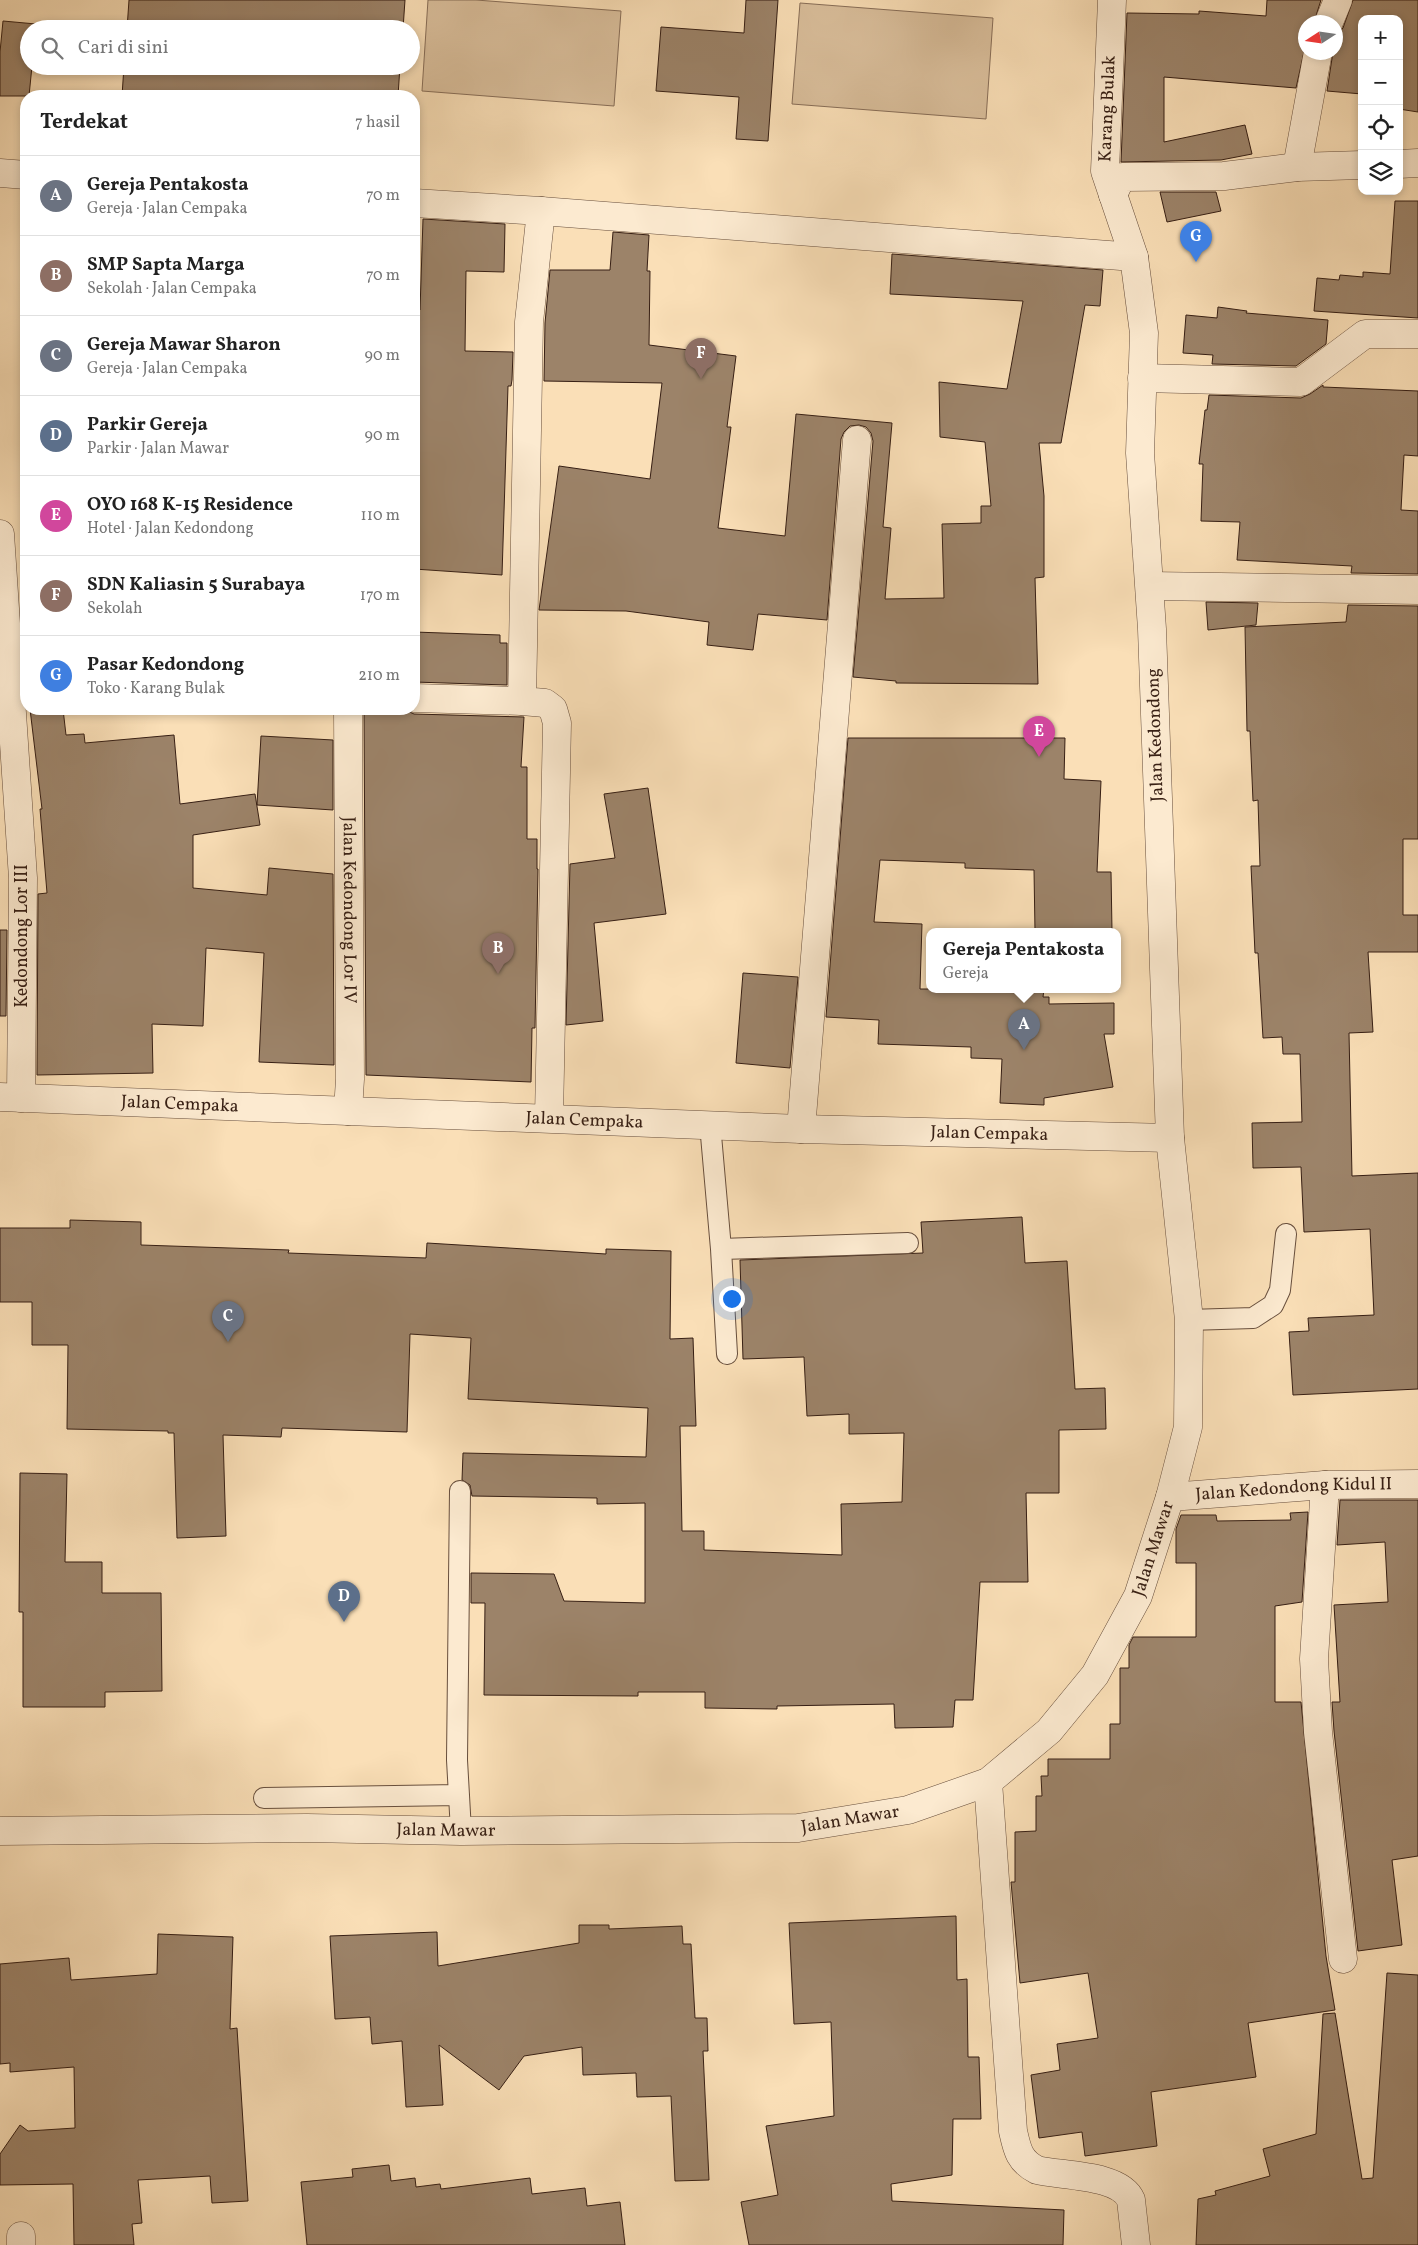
<!DOCTYPE html>
<html lang="id">
<head>
<meta charset="utf-8">
<style>
  :root { --surface:#fff; --page:#f2f2f2; --text:#222; --muted:#767676; --line:#e0e0e0; --accent:#8f2418 }
  body { margin:0; font-family:Vollkorn,serif; background:var(--page); color:var(--text) }
  .controls { position:absolute; right:15px; top:15px; display:grid; overflow:hidden; border-radius:10px; box-shadow:0 2px 8px #0003 }
  .controls button { width:45px; height:45px; display:grid; place-items:center; padding:0; border:0; border-bottom:1px solid var(--line); background:var(--surface); color:var(--text); font:25px sans-serif }
  .compass { position:absolute; left:1298px; top:15px; width:45px; height:45px; border-radius:50%; background:var(--surface); box-shadow:0 2px 8px #0003; rotate:258deg }
  .you { position:absolute; left:731px; top:1298px; width:18px; height:18px; margin:-12px; border:4px solid #fff; border-radius:50%; background:#1a73e8; box-shadow:0 0 0 8px #1a73e833 }
  .badge { display:grid; place-items:center; width:32px; height:32px; border-radius:50%; background:var(--accent); color:#fff; font-size:16px; font-weight:700 }
  .pin { position:absolute; translate:-50% -41px; filter:drop-shadow(0 1px 2px #0008) }
  .pin::after { content:''; position:absolute; top:26px; width:18px; height:15px; background:inherit; clip-path:polygon(0 0,100% 0,50% 100%) }
  .popup { position:absolute; left:926px; top:928px; width:195px; height:65px; box-sizing:border-box; display:grid; place-content:center; border-radius:10px; background:var(--surface); filter:drop-shadow(0 1px 4px #0005); font-size:16px; white-space:nowrap; color:var(--muted) }
  .popup b { font-size:19px; color:var(--text) }
  .popup::after { content:''; position:absolute; left:50%; top:100%; margin-left:-10px; border:10px solid transparent; border-top-color:var(--surface) }
  .list { margin:0; padding:0; list-style:none }
  h2 { display:flex; justify-content:space-between; align-items:center; height:65px; margin:0; padding:0 20px; font-size:21px }
  h2 small { font-size:16px; font-weight:400; color:var(--muted) }
  .list li { display:grid; grid-template-columns:32px 1fr auto; gap:15px; align-items:center; box-sizing:border-box; height:80px; padding:0 20px; border-top:1px solid var(--line) }
  .list b { display:block; font-size:19px; white-space:nowrap }
  .list p { margin:0; font-size:16px; white-space:nowrap; color:var(--muted) }
  .list em { font-size:16px; font-style:normal; color:var(--muted) }
  .icon { flex:none; width:28px; height:28px; fill:none; stroke:currentColor; stroke-width:2; stroke-linecap:round; stroke-linejoin:round }
  .map { position:relative; flex:none; width:1418px; height:2245px; overflow:hidden }
  .search { position:absolute; background:var(--surface); box-shadow:0 2px 8px #0003; left:20px; top:20px; width:400px; height:55px; display:flex; align-items:center; gap:12px; box-sizing:border-box; padding:0 18px; border-radius:28px; color:var(--muted); font-size:19px }
  .panel { position:absolute; background:var(--surface); box-shadow:0 2px 8px #0003; left:20px; top:90px; width:400px; height:625px; border-radius:20px }
  .map>svg:first-child { display:block }
</style>
</head>
<body>
<div class="map">
<svg width="1418" height="2245" viewBox="0 0 1418 2245">
  <rect width="100%" height="100%" fill="#fadfb7"/>
  <filter id="stains"><feTurbulence type="fractalNoise" baseFrequency=".004" numOctaves="4"/><feColorMatrix values="0 0 0 0 .2 0 0 0 0 .09 0 0 0 0 .02 0 0 0 .5 -.17"/></filter>
  <radialGradient id="worn" r=".72"><stop offset=".6" stop-color="#630" stop-opacity="0"/><stop offset="1" stop-color="#630" stop-opacity=".3"/></radialGradient>
  <path fill="#d9be9b" stroke="#886e58" d="M 428,0 L 476,0 L 621,11 L 614,106 L 422,91 Z
    M 800,3 L 993,18 L 986,119 L 792,104 Z"/>
  <path fill="#9c8369" stroke="#371f14" d="M 129,0 L 405,0 L 403,29 L 127,29 Z
    M 746,0 L 778,0 L 768,141 L 736,139 L 739,97 L 656,91 L 661,27 L 744,33 Z
    M 1267,0 L 1321,0 L 1314,22 L 1306,22 L 1306,43 L 1296,88 L 1164,77 L 1164,142 L 1245,125 L 1252,154 L 1221,160 L 1121,162 L 1127,13 L 1199,14 L 1199,11 L 1266,16 Z
    M 1353,0 L 1418,0 L 1418,112 L 1399,109 L 1399,19 L 1362,19 L 1362,94 L 1327,91 L 1333,52 L 1336,52 L 1336,36 L 1343,28 Z
    M 3,21 L 36,24 L 35,29 L 29,29 L 29,66 L 32,66 L 29,96 L 0,96 L 0,52 Z
    M 124,66 L 400,66 L 398,96 L 122,96 Z
    M 1160,192 L 1216,192 L 1221,211 L 1167,222 Z
    M 1395,201 L 1418,201 L 1418,318 L 1314,311 L 1317,278 L 1339,280 L 1340,275 L 1363,277 L 1363,272 L 1390,274 Z
    M 423,219 L 505,224 L 504,272 L 466,271 L 465,351 L 513,352 L 512,380 L 511,386 L 508,386 L 502,575 L 414,569 L 414,309 L 420,310 Z
    M 613,232 L 649,235 L 647,271 L 650,271 L 649,345 L 736,356 L 727,427 L 731,427 L 718,528 L 785,536 L 796,414 L 892,423 L 883,527 L 891,528 L 885,599 L 944,598 L 942,524 L 981,523 L 981,506 L 991,506 L 985,442 L 940,437 L 939,382 L 1007,389 L 1023,301 L 890,294 L 892,254 L 1103,270 L 1100,306 L 1085,305 L 1061,443 L 1039,443 L 1044,496 L 1044,577 L 1035,578 L 1038,684 L 896,683 L 896,681 L 853,677 L 873,441 L 871,433 L 866,427 L 859,425 L 850,426 L 844,432 L 841,439 L 827,620 L 758,614 L 753,650 L 707,645 L 709,622 L 626,611 L 539,610 L 559,466 L 650,479 L 662,383 L 544,381 L 545,323 L 550,270 L 610,270 Z
    M 1218,307 L 1247,311 L 1246,313 L 1328,320 L 1326,344 L 1296,366 L 1212,364 L 1213,355 L 1183,353 L 1186,315 L 1217,318 Z
    M 1323,385 L 1323,387 L 1418,391 L 1418,456 L 1404,455 L 1401,510 L 1418,511 L 1418,574 L 1351,573 L 1352,566 L 1237,560 L 1240,522 L 1201,521 L 1203,464 L 1199,464 L 1205,410 L 1207,410 L 1209,395 L 1301,398 L 1310,394 Z
    M 1206,602 L 1258,603 L 1256,625 L 1208,630 Z
    M 1348,605 L 1418,606 L 1418,839 L 1403,839 L 1403,915 L 1418,915 L 1418,952 L 1368,952 L 1373,1032 L 1349,1033 L 1352,1176 L 1418,1173 L 1418,1389 L 1293,1395 L 1289,1332 L 1309,1331 L 1308,1318 L 1374,1315 L 1370,1229 L 1304,1232 L 1301,1167 L 1253,1168 L 1252,1123 L 1302,1122 L 1300,1054 L 1283,1054 L 1282,1037 L 1263,1038 L 1258,953 L 1255,953 L 1251,866 L 1260,866 L 1258,800 L 1253,801 L 1250,731 L 1247,731 L 1245,627 L 1346,622 Z
    M 414,632 L 500,635 L 500,643 L 507,643 L 507,685 L 414,682 Z
    M 30,709 L 63,709 L 66,735 L 84,734 L 85,743 L 174,735 L 180,804 L 255,794 L 260,825 L 193,835 L 193,888 L 267,895 L 269,868 L 333,874 L 334,1065 L 259,1062 L 264,953 L 206,948 L 203,1026 L 152,1024 L 153,1073 L 37,1075 L 38,894 L 47,893 L 40,809 L 42,809 Z
    M 364,709 L 403,709 L 414,714 L 524,717 L 521,767 L 527,767 L 527,839 L 537,839 L 537,869 L 538,869 L 535,1028 L 532,1028 L 531,1082 L 366,1075 Z
    M 261,736 L 333,740 L 333,810 L 257,805 Z
    M 848,738 L 1065,738 L 1064,779 L 1101,781 L 1097,872 L 1111,872 L 1112,931 L 1035,931 L 1034,870 L 965,868 L 965,863 L 880,860 L 874,922 L 922,924 L 920,989 L 1044,989 L 1043,997 L 1049,997 L 1049,1004 L 1114,1003 L 1114,1034 L 1104,1034 L 1113,1087 L 1044,1098 L 1044,1105 L 1000,1103 L 1002,1059 L 971,1058 L 971,1047 L 878,1044 L 879,1020 L 826,1017 Z
    M 648,788 L 666,914 L 594,923 L 603,1021 L 566,1025 L 570,864 L 615,858 L 604,794 Z
    M 0,930 L 7,930 L 6,1016 L 0,1016 Z
    M 743,973 L 798,977 L 790,1068 L 736,1063 Z
    M 1022,1217 L 1025,1263 L 1067,1261 L 1075,1389 L 1105,1388 L 1106,1429 L 1059,1430 L 1059,1493 L 1026,1493 L 1028,1582 L 980,1582 L 973,1700 L 955,1700 L 953,1727 L 895,1728 L 894,1704 L 777,1706 L 777,1709 L 705,1708 L 705,1692 L 638,1692 L 638,1696 L 484,1695 L 485,1603 L 471,1603 L 471,1573 L 554,1574 L 564,1601 L 645,1603 L 645,1503 L 597,1504 L 597,1498 L 472,1496 L 470,1485 L 462,1480 L 463,1453 L 646,1457 L 648,1408 L 468,1399 L 471,1338 L 410,1334 L 407,1432 L 282,1428 L 281,1437 L 223,1435 L 226,1536 L 177,1538 L 174,1433 L 168,1433 L 168,1431 L 67,1429 L 68,1345 L 32,1345 L 32,1302 L 0,1302 L 0,1228 L 70,1228 L 70,1220 L 141,1222 L 141,1245 L 289,1250 L 288,1253 L 426,1258 L 427,1243 L 606,1254 L 606,1249 L 671,1251 L 670,1339 L 693,1338 L 696,1426 L 680,1426 L 682,1531 L 704,1531 L 704,1550 L 842,1555 L 841,1504 L 902,1502 L 904,1433 L 849,1434 L 849,1414 L 807,1416 L 804,1357 L 743,1359 L 740,1260 L 923,1253 L 921,1222 Z
    M 20,1473 L 67,1474 L 65,1562 L 102,1562 L 102,1593 L 161,1593 L 162,1691 L 105,1692 L 105,1707 L 23,1707 L 23,1612 L 19,1612 Z
    M 1340,1500 L 1418,1500 L 1418,1856 L 1392,1860 L 1402,1945 L 1358,1951 L 1334,1731 L 1332,1702 L 1340,1702 L 1334,1605 L 1388,1602 L 1385,1542 L 1337,1545 Z
    M 1308,1512 L 1302,1602 L 1275,1606 L 1275,1702 L 1301,1702 L 1326,1956 L 1335,2010 L 1248,2023 L 1256,2077 L 1151,2092 L 1157,2146 L 1085,2156 L 1082,2132 L 1039,2138 L 1031,2075 L 1060,2070 L 1057,2044 L 1098,2038 L 1088,1973 L 1020,1983 L 1011,1882 L 1015,1882 L 1015,1832 L 1036,1831 L 1036,1796 L 1042,1796 L 1041,1776 L 1048,1776 L 1048,1759 L 1110,1759 L 1110,1724 L 1120,1724 L 1120,1668 L 1129,1668 L 1129,1645 L 1133,1637 L 1196,1637 L 1196,1563 L 1176,1563 L 1176,1529 L 1181,1515 L 1216,1515 L 1217,1521 L 1291,1520 L 1290,1513 Z
    M 956,1916 L 957,1980 L 967,1979 L 968,2057 L 979,2057 L 981,2119 L 953,2119 L 952,2175 L 891,2184 L 892,2201 L 1064,2210 L 1063,2245 L 749,2245 L 741,2202 L 778,2195 L 766,2126 L 834,2116 L 831,2022 L 794,2024 L 789,1923 Z
    M 579,1925 L 609,1925 L 609,1929 L 682,1926 L 683,1944 L 691,1944 L 695,2018 L 707,2018 L 708,2051 L 703,2051 L 709,2180 L 675,2181 L 671,2096 L 637,2097 L 636,2073 L 583,2075 L 582,2047 L 524,2056 L 499,2090 L 439,2045 L 443,2105 L 406,2107 L 402,2041 L 372,2044 L 370,2017 L 335,2019 L 330,1936 L 437,1932 L 438,1966 L 579,1943 Z
    M 158,1934 L 233,1937 L 230,2029 L 237,2028 L 248,2201 L 212,2203 L 210,2176 L 138,2180 L 142,2223 L 132,2224 L 134,2245 L 74,2245 L 73,2184 L 0,2185 L 0,2154 L 20,2125 L 28,2131 L 75,2128 L 74,2067 L 10,2072 L 10,2063 L 0,2064 L 0,1964 L 69,1958 L 71,1980 L 157,1974 Z
    M 1387,1973 L 1418,1975 L 1418,2245 L 1196,2245 L 1198,2199 L 1216,2195 L 1215,2191 L 1270,2176 L 1263,2149 L 1316,2134 L 1323,2014 L 1335,2013 L 1362,2179 L 1373,2178 Z
    M 389,2165 L 391,2181 L 415,2178 L 416,2187 L 440,2184 L 441,2189 L 530,2178 L 532,2194 L 585,2188 L 587,2206 L 620,2202 L 625,2245 L 307,2245 L 301,2182 L 353,2177 L 352,2169 Z"/>
  <g fill="none" stroke-linecap="round" stroke-linejoin="round">
    <g stroke="#684f3d" stroke-width="22">
      <path id="service" d="M 710,1124 L 721,1249 L 908,1243
        M 721,1249 L 727,1354
        M 1189,1320 L 1253,1318 L 1273,1305 L 1280,1290 L 1286,1234
        M 460,1491 L 457,1760 L 461,1831
        M 264,1798 L 459,1795"/>
    </g>
    <g stroke="#684f3d" stroke-width="29">
      <g id="minor">
        <path d="M 1329,22 L 1338,0"/>
        <path d="M 1399,164 L 1418,163"/>
        <path d="M 1297,167 L 1318,52"/>
        <path d="M 0,173 L 26,175"/>
        <path d="M 1113,195 L 1119,182 L 1123,177 L 1224,176 L 1297,167 L 1362,165"/>
        <path d="M 414,203 L 541,211 L 1134,257"/>
        <path d="M 541,211 L 529,322 L 522,701 L 545,703 L 553,709 L 557,723 L 549,1117"/>
        <path d="M 1142,378 L 1301,382 L 1365,334 L 1418,334"/>
        <path d="M 0,534 L 23,878 L 21,1098"/>
        <path d="M 1150,586 L 1418,590"/>
        <path d="M 414,698 L 522,701"/>
        <path id="s1" d="M 348,709 L 350,1079 L 348,1111"/>
        <path id="s2" d="M 0,1097 L 801,1129 L 1170,1138"/>
        <path d="M 801,1129 L 857,440"/>
        <path d="M 1325,1485 L 1314,1659 L 1318,1732 L 1343,1959"/>
        <path id="s3" d="M 1170,1497 L 1325,1485 L 1418,1484"/>
        <path d="M 988,1782 L 1013,2131 C 1017,2149 1019,2161 1037,2170 C 1061,2176 1120,2174 1131,2200 L 1136,2245"/>
        <path id="s4" d="M 0,1831 L 307,1828 L 461,1831 L 798,1828 L 908,1810 L 988,1782 L 1049,1731 L 1095,1675 L 1138,1596 L 1170,1497 L 1188,1427 L 1189,1320 L 1170,1138 L 1152,629 L 1140,453 L 1144,333 L 1134,257 L 1105,171 L 1112,0"/>
        <path d="M 21,2236 L 21,2245"/>
      </g>
    </g>
    <use href="#service" stroke="#fcead0" stroke-width="20"/>
    <use href="#minor" stroke="#fcead0" stroke-width="28"/>
  </g>
  <g text-anchor="middle" dominant-baseline="central" stroke-width="4.5" stroke-linejoin="round" paint-order="stroke">
    <g font-size="18" fill="#371f14" stroke="#fcead0">
      <text stroke="none"><textPath href="#s4" startOffset="2738">Karang Bulak</textPath></text>
      <text transform="translate(1156 735) rotate(-92)">Jalan Kedondong</text>
      <text stroke="none"><textPath href="#s1" startOffset="201">Jalan Kedondong Lor IV</textPath></text>
      <text transform="translate(22 936) rotate(-90)">Kedondong Lor III</text>
      <text stroke="none"><textPath href="#s2" startOffset="180">Jalan Cempaka</textPath></text>
      <text stroke="none"><textPath href="#s2" startOffset="585">Jalan Cempaka</textPath></text>
      <text stroke="none"><textPath href="#s2" startOffset="990">Jalan Cempaka</textPath></text>
      <text stroke="none"><textPath href="#s3" startOffset="124">Jalan Kedondong Kidul II</textPath></text>
      <text stroke="none"><textPath href="#s4" startOffset="1286">Jalan Mawar</textPath></text>
      <text stroke="none"><textPath href="#s4" startOffset="851">Jalan Mawar</textPath></text>
      <text stroke="none"><textPath href="#s4" startOffset="446">Jalan Mawar</textPath></text>
    </g>
  </g>
  <rect width="100%" height="100%" filter="url(#stains)"/>
  <rect width="100%" height="100%" fill="url(#worn)"/>
</svg>
<div class="controls">
<button>+</button>
<button>−</button>
<button><svg class="icon" aria-label="locate" viewBox="0 0 24 24"><circle cx="12" cy="12" r="6"/><path d="M12 2v4M12 18v4M2 12h4M18 12h4"/></svg></button>
<button><svg class="icon" aria-label="layers" viewBox="0 0 24 24"><path d="M12 4l9 5-9 5-9-5zM3 14l9 5 9-5"/></svg></button>
</div>
<svg class="compass" viewBox="-18 -18 36 36"><path d="M0-13l5 13h-10z" fill="#e53935"/><path d="M0 13l5-13h-10z" fill="#767676"/></svg>
<div class="you"></div>
<div class="pin badge" style="left:1024px;top:1050px;background:#6b7280">A</div>
<div class="popup"><b>Gereja Pentakosta</b>Gereja</div>
<div class="pin badge" style="left:498px;top:974px;background:#8d6e63">B</div>
<div class="pin badge" style="left:228px;top:1342px;background:#6b7280">C</div>
<div class="pin badge" style="left:344px;top:1622px;background:#5c6f8a">D</div>
<div class="pin badge" style="left:1039px;top:757px;background:#d1479c">E</div>
<div class="pin badge" style="left:701px;top:379px;background:#8d6e63">F</div>
<div class="pin badge" style="left:1196px;top:262px;background:#3f7fe0">G</div>
<div class="search"><svg class="icon" aria-label="search" viewBox="0 0 24 24"><circle cx="10" cy="10" r="6"/><path d="M15 15l6 6"/></svg>Cari di sini</div>
<section class="panel">
<h2>Terdekat<small>7 hasil</small></h2>
<ul class="list">
<li><span class="badge" style="background:#6b7280">A</span><div><b>Gereja Pentakosta</b><p>Gereja · Jalan Cempaka</p></div><em>70 m</em></li>
<li><span class="badge" style="background:#8d6e63">B</span><div><b>SMP Sapta Marga</b><p>Sekolah · Jalan Cempaka</p></div><em>70 m</em></li>
<li><span class="badge" style="background:#6b7280">C</span><div><b>Gereja Mawar Sharon</b><p>Gereja · Jalan Cempaka</p></div><em>90 m</em></li>
<li><span class="badge" style="background:#5c6f8a">D</span><div><b>Parkir Gereja</b><p>Parkir · Jalan Mawar</p></div><em>90 m</em></li>
<li><span class="badge" style="background:#d1479c">E</span><div><b>OYO 168 K-15 Residence</b><p>Hotel · Jalan Kedondong</p></div><em>110 m</em></li>
<li><span class="badge" style="background:#8d6e63">F</span><div><b>SDN Kaliasin 5 Surabaya</b><p>Sekolah</p></div><em>170 m</em></li>
<li><span class="badge" style="background:#3f7fe0">G</span><div><b>Pasar Kedondong</b><p>Toko · Karang Bulak</p></div><em>210 m</em></li>
</ul>
</section>
</div>
</body>
</html>
